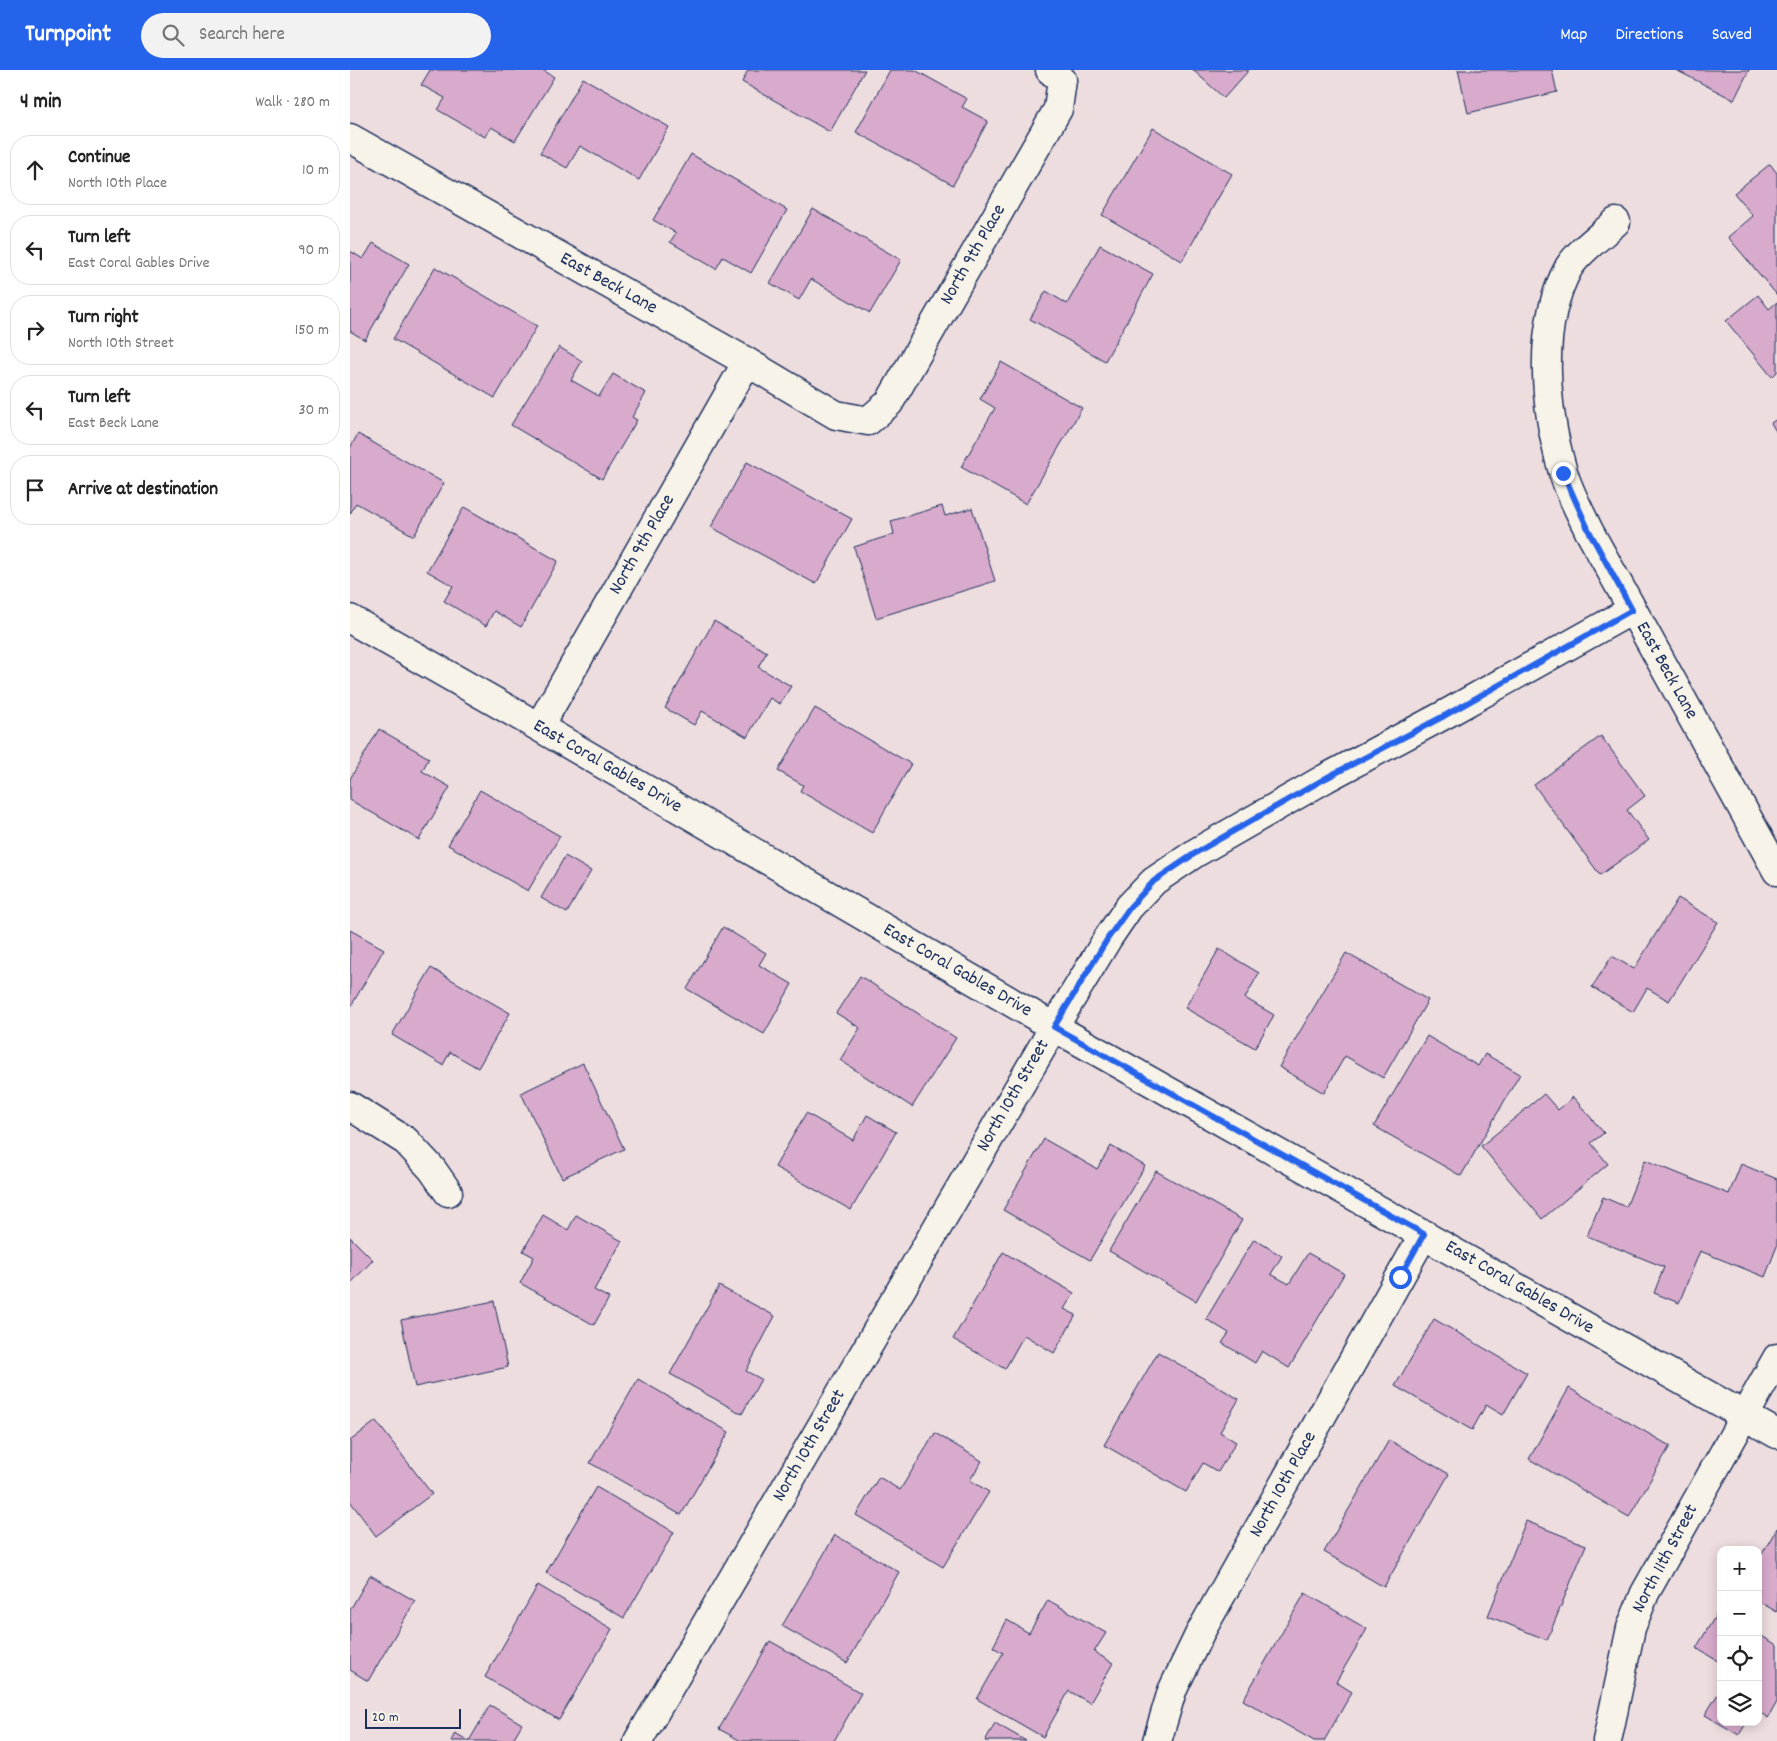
<!DOCTYPE html>
<html lang="en">
<head>
<meta charset="utf-8">
<style>
  :root { --surface:#fff; --page:#f2f2f2; --text:#222; --muted:#767676; --line:#e0e0e0; --accent:#2563eb }
  body { margin:0; font-family:Dekko,sans-serif; background:var(--page); color:var(--text) }
  .controls { position:absolute; right:15px; bottom:15px; display:grid; overflow:hidden; border-radius:10px; box-shadow:0 2px 12px #0003 }
  .controls button { width:45px; height:45px; display:grid; place-items:center; padding:0; border:0; border-bottom:1px solid var(--line); background:var(--surface); color:var(--text); font:25px sans-serif }
  .scale { position:absolute; left:15px; bottom:12px; width:96px; box-sizing:border-box; padding-left:5px; border:2px solid #1b2f5e; border-top:0; font-size:14px; line-height:18px; white-space:nowrap; color:#1b2f5e; -webkit-text-stroke:4px #f7f3e8; paint-order:stroke }
  .stop { position:absolute; width:15px; height:15px; margin:-11px; border:4px solid #2563eb; border-radius:50%; background:#fff }
  .stop.end { background:#2563eb; border-color:#fff; box-shadow:0 1px 5px #0008 }
  .list { margin:0; padding:0; list-style:none }
  h2 { display:flex; justify-content:space-between; align-items:center; height:65px; margin:0; padding:0 20px; font-size:21px }
  h2 small { font-size:16px; font-weight:400; color:var(--muted) }
  .list li { display:grid; grid-template-columns:32px 1fr auto; gap:15px; align-items:center; box-sizing:border-box; height:70px; margin:0 10px 10px; padding:0 10px; border:1px solid var(--line); border-radius:20px }
  .list b { display:block; font-size:19px; white-space:nowrap }
  .list p { margin:0; font-size:16px; white-space:nowrap; color:var(--muted) }
  .list em { font-size:16px; font-style:normal; color:var(--muted) }
  .icon { flex:none; width:28px; height:28px; fill:none; stroke:currentColor; stroke-width:2; stroke-linecap:round; stroke-linejoin:round }
  .map { position:relative; flex:none; width:1427px; height:1671px; overflow:hidden }
  header { display:flex; align-items:center; gap:30px; box-sizing:border-box; height:70px; padding:0 25px; background:var(--accent); color:#fff }
  header strong { font-size:24px }
  nav { display:flex; gap:28px; margin-inline-start:auto; font-size:18px }
  .search { width:350px; height:45px; background:var(--page); display:flex; align-items:center; gap:12px; box-sizing:border-box; padding:0 18px; border-radius:28px; color:var(--muted); font-size:19px }
  main { display:flex }
  aside { flex:1; background:var(--surface) }
  .map>svg:first-child { display:block }
</style>
</head>
<body>
<header>
<strong>Turnpoint</strong>
<div class="search"><svg class="icon" aria-label="search" viewBox="0 0 24 24"><circle cx="10" cy="10" r="6"/><path d="M15 15l6 6"/></svg>Search here</div>
<nav><a>Map</a><a>Directions</a><a>Saved</a></nav>
</header>
<main>
<aside>
<h2>4 min<small>Walk · 280 m</small></h2>
<ul class="list">
<li><svg class="icon" aria-label="ahead" viewBox="0 0 24 24"><path d="M12 20V5M6 11l6-6 6 6"/></svg><div><b>Continue</b><p>North 10th Place</p></div><em>10 m</em></li>
<li><svg class="icon" aria-label="left" viewBox="0 0 24 24"><path d="M17 20v-9H6M10 6l-5 5 5 5"/></svg><div><b>Turn left</b><p>East Coral Gables Drive</p></div><em>90 m</em></li>
<li><svg class="icon" aria-label="right" viewBox="0 0 24 24"><path d="M7 20v-9h11M14 6l5 5-5 5"/></svg><div><b>Turn right</b><p>North 10th Street</p></div><em>150 m</em></li>
<li><svg class="icon" aria-label="left" viewBox="0 0 24 24"><path d="M17 20v-9H6M10 6l-5 5 5 5"/></svg><div><b>Turn left</b><p>East Beck Lane</p></div><em>30 m</em></li>
<li><svg class="icon" aria-label="arrive" viewBox="0 0 24 24"><path d="M6 21V4h12l-3 4 3 4H6"/></svg><div><b>Arrive at destination</b></div></li>
</ul>
</aside>
<div class="map">
<svg width="1427" height="1671" viewBox="0 0 1427 1671">
  <rect width="100%" height="100%" fill="#eedddf"/>
  <filter id="ink" filterUnits="userSpaceOnUse"><feTurbulence type="fractalNoise" baseFrequency=".02" numOctaves="2"/><feDisplacementMap in="SourceGraphic" scale="10" xChannelSelector="R" yChannelSelector="G"/><feConvolveMatrix kernelMatrix="1 2 1 2 8 2 1 2 1" color-interpolation-filters="sRGB"/></filter>
  <g filter="url(#ink)">
    <path fill="#d8aacb" stroke="#1b2f5e" d="M 80,0 L 193,0 L 204,7 L 165,71 L 141,57 L 135,67 L 88,40 L 95,28 L 71,15 Z
      M 398,0 L 515,0 L 480,62 L 392,12 Z
      M 540,0 L 565,0 L 617,29 L 612,37 L 638,51 L 603,115 L 506,62 Z
      M 843,0 L 899,0 L 874,28 Z
      M 1108,0 L 1202,0 L 1207,22 L 1118,43 Z
      M 1326,0 L 1399,0 L 1384,30 Z
      M 233,8 L 319,57 L 289,110 L 230,76 L 217,98 L 190,83 Z
      M 803,58 L 882,104 L 832,191 L 752,145 Z
      M 341,84 L 437,140 L 401,203 L 373,187 L 366,199 L 320,172 L 326,163 L 303,150 Z
      M 1420,94 L 1427,103 L 1427,225 L 1378,167 L 1403,146 L 1384,123 Z
      M 463,139 L 551,190 L 520,243 L 461,209 L 449,230 L 420,213 Z
      M 23,173 L 59,194 L 15,270 L 0,261 L 0,181 L 13,189 Z
      M 750,175 L 803,204 L 755,291 L 680,249 L 696,221 L 717,234 Z
      M 85,197 L 187,256 L 145,328 L 43,269 Z
      M 1408,225 L 1419,239 L 1427,232 L 1427,302 L 1422,307 L 1376,251 Z
      M 209,277 L 232,291 L 221,310 L 249,326 L 263,304 L 296,323 L 282,347 L 287,350 L 252,409 L 161,355 Z
      M 651,292 L 732,338 L 676,434 L 611,397 L 645,338 L 630,329 Z
      M 1427,349 L 1427,363 L 1421,353 Z
      M 8,364 L 94,413 L 64,466 L 6,433 L 0,444 L 0,378 Z
      M 397,392 L 502,449 L 466,514 L 361,457 Z
      M 592,436 L 595,446 L 622,438 L 645,511 L 526,548 L 504,477 L 544,464 L 541,451 Z
      M 114,437 L 208,491 L 171,557 L 144,541 L 136,556 L 94,531 L 103,516 L 77,501 Z
      M 364,551 L 417,582 L 408,597 L 441,616 L 430,634 L 420,628 L 397,667 L 352,641 L 344,655 L 315,638 Z
      M 465,638 L 561,694 L 522,763 L 450,721 L 453,715 L 428,701 Z
      M 29,659 L 79,688 L 72,701 L 100,717 L 69,770 L 0,730 L 0,709 Z
      M 1251,666 L 1295,726 L 1277,740 L 1299,770 L 1250,805 L 1184,715 Z
      M 130,720 L 210,766 L 178,821 L 98,775 Z
      M 215,786 L 241,801 L 217,843 L 191,828 Z
      M 1328,828 L 1368,852 L 1319,931 L 1297,918 L 1283,942 L 1242,917 L 1262,886 L 1284,899 Z
      M 373,857 L 416,883 L 409,895 L 442,914 L 414,964 L 337,919 Z
      M 0,860 L 34,879 L 0,938 Z
      M 869,879 L 909,903 L 895,928 L 924,945 L 905,978 L 835,938 Z
      M 996,883 L 1078,930 L 1033,1008 L 995,986 L 974,1023 L 929,997 Z
      M 81,898 L 160,943 L 128,998 L 100,982 L 93,995 L 42,965 Z
      M 510,906 L 606,968 L 562,1037 L 490,990 L 510,958 L 486,943 Z
      M 1077,966 L 1128,996 L 1135,984 L 1170,1004 L 1111,1106 L 1024,1056 Z
      M 233,993 L 274,1079 L 212,1108 L 171,1023 Z
      M 1194,1024 L 1208,1040 L 1223,1027 L 1254,1063 L 1241,1073 L 1258,1094 L 1192,1149 L 1131,1076 Z
      M 456,1043 L 503,1070 L 517,1045 L 546,1062 L 501,1140 L 425,1097 Z
      M 694,1069 L 747,1099 L 761,1076 L 795,1096 L 740,1190 L 653,1140 Z
      M 1295,1090 L 1379,1124 L 1391,1094 L 1427,1109 L 1427,1176 L 1415,1207 L 1350,1181 L 1329,1233 L 1304,1223 L 1314,1197 L 1237,1166 L 1253,1127 L 1276,1137 Z
      M 806,1101 L 892,1150 L 846,1231 L 759,1181 Z
      M 193,1145 L 218,1160 L 226,1145 L 272,1171 L 244,1220 L 259,1228 L 244,1255 L 170,1213 L 184,1187 L 173,1181 Z
      M 0,1167 L 23,1190 L 0,1214 Z
      M 904,1169 L 932,1186 L 921,1204 L 939,1214 L 958,1183 L 994,1204 L 939,1298 L 912,1281 L 905,1293 L 872,1273 L 879,1263 L 856,1249 Z
      M 653,1182 L 724,1223 L 714,1239 L 726,1245 L 704,1283 L 674,1265 L 655,1299 L 603,1269 Z
      M 369,1216 L 425,1246 L 396,1301 L 411,1309 L 392,1344 L 320,1304 Z
      M 144,1231 L 158,1297 L 65,1317 L 51,1250 Z
      M 1084,1249 L 1177,1303 L 1153,1345 L 1136,1335 L 1122,1360 L 1045,1316 Z
      M 808,1282 L 889,1329 L 870,1362 L 886,1372 L 868,1402 L 853,1393 L 836,1422 L 754,1375 Z
      M 288,1309 L 379,1362 L 331,1445 L 240,1393 Z
      M 1219,1318 L 1320,1376 L 1279,1447 L 1179,1389 Z
      M 26,1351 L 82,1424 L 26,1466 L 0,1431 L 0,1371 Z
      M 585,1363 L 632,1391 L 620,1410 L 639,1422 L 593,1497 L 506,1445 L 529,1407 L 550,1420 Z
      M 1039,1370 L 1099,1404 L 1034,1517 L 974,1482 Z
      M 246,1417 L 324,1462 L 274,1548 L 196,1503 Z
      M 1176,1451 L 1236,1475 L 1197,1570 L 1138,1546 Z
      M 1427,1458 L 1427,1542 L 1408,1531 L 1408,1481 L 1412,1484 Z
      M 485,1465 L 549,1502 L 497,1593 L 432,1556 Z
      M 20,1505 L 65,1531 L 18,1611 L 0,1600 L 0,1540 Z
      M 188,1515 L 262,1559 L 209,1650 L 135,1607 Z
      M 955,1523 L 1017,1559 L 986,1612 L 1002,1622 L 974,1671 L 964,1671 L 893,1630 Z
      M 698,1530 L 756,1563 L 744,1582 L 763,1593 L 740,1633 L 719,1621 L 693,1667 L 627,1629 L 653,1583 L 643,1577 L 657,1550 L 679,1563 Z
      M 1369,1540 L 1371,1541 L 1371,1593 L 1346,1578 Z
      M 1408,1564 L 1427,1575 L 1427,1632 L 1418,1648 L 1408,1641 Z
      M 420,1571 L 511,1623 L 484,1671 L 391,1671 L 369,1659 Z
      M 1371,1619 L 1371,1652 L 1397,1652 L 1389,1665 L 1355,1645 Z
      M 140,1635 L 172,1654 L 162,1671 L 119,1671 Z
      M 645,1653 L 676,1671 L 635,1671 Z
      M 105,1663 L 119,1671 L 101,1671 Z"/>
    <g fill="none" stroke-linecap="round" stroke-linejoin="round">
      <g stroke="#1b2f5e" stroke-width="31">
        <path id="street" d="M 0,68 L 397,292 L 486,345 L 518,351 L 539,333 L 708,39 L 712,10 L 700,0
          M 1266,152 C 1252,165 1229,181 1219,197 C 1186,256 1195,340 1213,402 C 1219,422 1230,442 1239,461 L 1427,801
          M 0,549 L 189,657 L 704,957 L 1427,1364
          M 189,657 L 397,292
          M 0,1036 L 56,1071 L 82,1099 L 98,1122
          M 288,1671 L 704,957 L 758,868 L 779,837 L 804,811 L 847,782 L 976,708 L 1094,645 L 1282,540
          M 807,1671 L 822,1621 L 850,1563 L 1074,1164
          M 1257,1671 L 1281,1558 L 1295,1523 L 1427,1288"/>
      </g>
      <use href="#street" stroke="#f7f3e8" stroke-width="28"/>
    </g>
  </g>
  <g fill="none" stroke-linecap="round" stroke-linejoin="round" filter="url(#ink)">
    <path stroke="#2563eb" stroke-width="6" d="M 1050,1207 L 1074,1164 L 704,957 L 758,868 L 780,837 L 804,811 L 847,782 L 976,708 L 1094,646 L 1282,540 L 1239,461 L 1213,403"/>
  </g>
  <g text-anchor="middle" dominant-baseline="central" stroke-width="4.5" stroke-linejoin="round" paint-order="stroke">
    <g font-size="19" fill="#1b2f5e" stroke="#f7f3e8">
      <text transform="translate(624 185) rotate(-60)">North 9th Place</text>
      <text transform="translate(258 214) rotate(29)">East Beck Lane</text>
      <text transform="translate(293 475) rotate(-60)">North 9th Place</text>
      <text transform="translate(1316 601) rotate(61)">East Beck Lane</text>
      <text transform="translate(257 697) rotate(30)">East Coral Gables Drive</text>
      <text transform="translate(607 901) rotate(30)">East Coral Gables Drive</text>
      <text transform="translate(664 1026) rotate(-60)">North 10th Street</text>
      <text transform="translate(1169 1218) rotate(30)">East Coral Gables Drive</text>
      <text transform="translate(460 1376) rotate(-60)">North 10th Street</text>
      <text transform="translate(934 1415) rotate(-61)">North 10th Place</text>
      <text transform="translate(1316 1489) rotate(-62)">North 11th Street</text>
    </g>
  </g>
</svg>
<div class="controls">
<button>+</button>
<button>−</button>
<button><svg class="icon" aria-label="locate" viewBox="0 0 24 24"><circle cx="12" cy="12" r="6"/><path d="M12 2v4M12 18v4M2 12h4M18 12h4"/></svg></button>
<button><svg class="icon" aria-label="layers" viewBox="0 0 24 24"><path d="M12 4l9 5-9 5-9-5zM3 14l9 5 9-5"/></svg></button>
</div>
<div class="scale">20 m</div>
<div class="stop" style="left:1050px;top:1207px"></div>
<div class="stop end" style="left:1213px;top:403px"></div>
</div>
</main>
</body>
</html>
